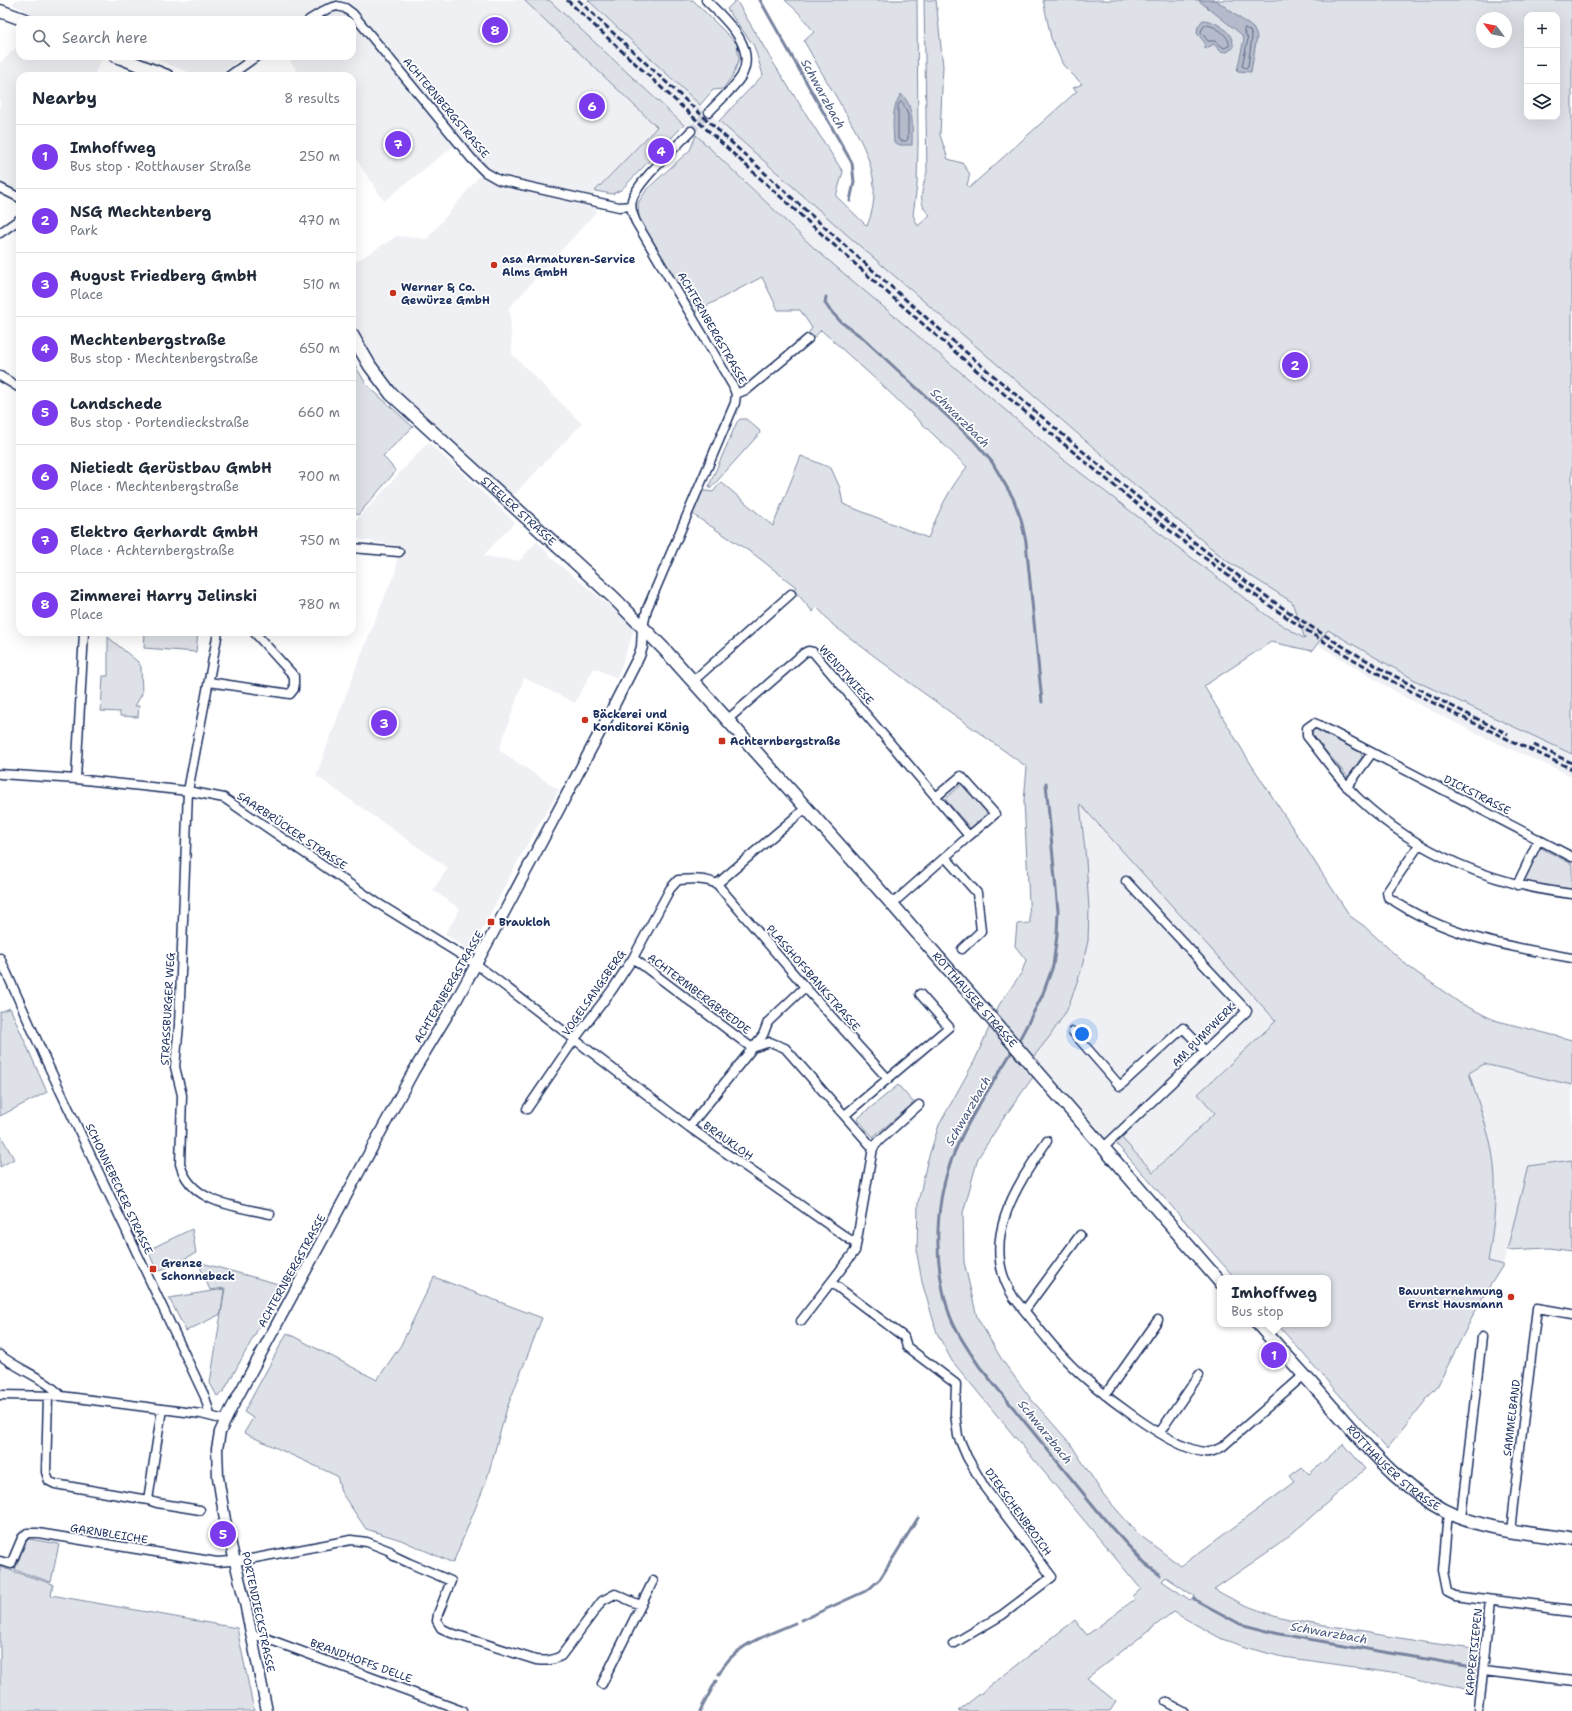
<!DOCTYPE html>
<html lang="en">
<head>
<meta charset="utf-8">
<style>
  :root { --surface:#fff; --page:#f2f2f3; --text:#1f2937; --muted:#747a83; --line:#e0e1e3; --accent:#7c3aed }
  body { margin:0; font-family:"Shantell Sans",sans-serif; background:var(--page); color:var(--text) }
  .controls { position:absolute; right:12px; top:12px; display:grid; overflow:hidden; border-radius:8px; box-shadow:0 4px 16px #0002 }
  .controls button { width:36px; height:36px; display:grid; place-items:center; padding:0; border:0; border-bottom:1px solid var(--line); background:var(--surface); color:var(--text); font:20px sans-serif }
  .compass { position:absolute; left:1476px; top:12px; width:36px; height:36px; border-radius:50%; background:var(--surface); box-shadow:0 4px 16px #0002; rotate:302deg }
  .you { position:absolute; left:1082px; top:1034px; width:14px; height:14px; margin:-10px; border:3px solid #fff; border-radius:50%; background:#1a73e8; box-shadow:0 0 0 6px #1a73e833 }
  .badge { display:grid; place-items:center; width:26px; height:26px; border-radius:50%; background:var(--accent); color:#fff; font-size:13px; font-weight:700 }
  .pin { position:absolute; translate:-50% -50%; border:2px solid #fff; box-shadow:0 1px 4px #0006 }
  .popup { position:absolute; left:1217px; top:1275px; width:114px; height:52px; box-sizing:border-box; display:grid; place-content:center; border-radius:8px; background:var(--surface); filter:drop-shadow(0 1px 3px #0005); font-size:13px; white-space:nowrap; color:var(--muted) }
  .popup b { font-size:15px; color:var(--text) }
  .popup::after { content:''; position:absolute; left:50%; top:100%; margin-left:-8px; border:8px solid transparent; border-top-color:var(--surface) }
  .list { margin:0; padding:0; list-style:none }
  h2 { display:flex; justify-content:space-between; align-items:center; height:52px; margin:0; padding:0 16px; font-size:17px }
  h2 small { font-size:13px; font-weight:400; color:var(--muted) }
  .list li { display:grid; grid-template-columns:26px 1fr auto; gap:12px; align-items:center; box-sizing:border-box; height:64px; padding:0 16px; border-top:1px solid var(--line) }
  .list b { display:block; font-size:15px; white-space:nowrap }
  .list p { margin:0; font-size:13px; white-space:nowrap; color:var(--muted) }
  .list em { font-size:13px; font-style:normal; color:var(--muted) }
  .icon { flex:none; width:22px; height:22px; fill:none; stroke:currentColor; stroke-width:2; stroke-linecap:round; stroke-linejoin:round }
  .map { position:relative; flex:none; width:1572px; height:1711px; overflow:hidden }
  .search { position:absolute; background:var(--surface); box-shadow:0 4px 16px #0002; left:16px; top:16px; width:340px; height:44px; display:flex; align-items:center; gap:10px; box-sizing:border-box; padding:0 14px; border-radius:12px; color:var(--muted); font-size:15px }
  .panel { position:absolute; background:var(--surface); box-shadow:0 4px 16px #0002; left:16px; top:72px; width:340px; height:564px; border-radius:12px }
  .map>svg:first-child { display:block }
</style>
</head>
<body>
<div class="map">
<svg width="1572" height="1711" viewBox="0 0 1572 1711">
  <rect width="100%" height="100%" fill="#fff"/>
  <filter id="ink" filterUnits="userSpaceOnUse"><feTurbulence type="fractalNoise" baseFrequency=".025" numOctaves="2"/><feDisplacementMap in="SourceGraphic" scale="8" xChannelSelector="R" yChannelSelector="G"/><feConvolveMatrix kernelMatrix="1 2 1 2 8 2 1 2 1" color-interpolation-filters="sRGB"/></filter>
  <g filter="url(#ink)">
    <path fill="#eff0f4" d="M 15,0 L 524,0 L 657,127 L 595,191 L 590,201 L 597,211 L 507,310 L 510,312 L 512,354 L 582,424 L 509,500 L 393,392 L 352,330 L 352,264 L 397,236 L 427,239 L 486,168 L 461,140 L 384,201 L 352,153 L 352,76 L 300,76 L 287,56 L 352,56 L 352,20 L 27,20 L 29,12 L 13,5 Z
      M 549,0 L 588,0 L 700,105 L 1087,443 L 1193,531 L 1291,599 L 1306,640 L 1269,617 L 1069,464 L 815,249 L 696,135 Z
      M 20,39 L 20,56 L 103,56 L 94,76 L 20,76 L 20,193 L 0,183 L 0,63 L 17,47 Z
      M 149,56 L 245,56 L 216,76 L 197,76 Z
      M 428,442 L 515,522 L 483,556 L 519,561 L 537,541 L 555,561 L 635,627 L 617,678 L 594,668 L 575,703 L 524,678 L 499,750 L 559,790 L 520,857 L 471,951 L 445,934 L 460,909 L 433,890 L 448,868 L 316,776 L 357,665 L 392,579 L 395,576 L 399,546 L 352,538 L 352,525 Z
      M 1328,630 L 1420,683 L 1572,754 L 1572,776 L 1488,739 L 1408,699 L 1316,644 Z
      M 1080,803 L 1276,1021 L 1198,1094 L 1215,1113 L 1152,1172 L 1119,1135 L 1103,1147 L 1030,1061 L 1050,1036 L 1086,860 Z
      M 1484,1064 L 1572,1085 L 1572,1160 L 1528,1166 L 1503,1265 L 1488,1261 L 1494,1212 L 1494,1170 L 1469,1073 Z"/>
    <path fill="#dee1e7" stroke="#7c88a2" fill-rule="evenodd" d="M 524,0 L 549,0 L 684,125 L 621,190 L 612,194 L 595,191 L 657,127 Z
      M 588,0 L 693,0 L 737,44 L 739,60 L 733,75 L 723,89 L 713,90 L 700,105 Z
      M 736,0 L 774,64 L 843,172 L 836,196 L 867,226 C 887,178 861,140 838,100 C 826,80 815,61 804,41 L 814,32 L 799,13 L 785,0 L 917,0 L 918,143 L 917,185 L 913,215 L 918,226 L 930,215 C 916,204 923,187 927,172 L 924,0 L 936,0 L 943,66 L 940,135 L 948,159 L 962,163 L 970,174 L 967,185 L 969,188 L 1077,91 L 1073,88 L 1082,84 L 1063,65 L 1051,38 L 1043,0 L 1572,0 L 1572,754 L 1420,683 L 1328,630 L 1312,651 L 1271,642 L 1204,686 L 1249,761 L 1350,916 L 1364,926 L 1409,967 L 1460,1003 L 1494,1020 L 1572,1040 L 1572,1085 L 1484,1064 L 1469,1073 C 1476,1096 1484,1118 1490,1141 C 1499,1180 1495,1222 1488,1261 L 1503,1265 L 1481,1300 L 1438,1385 L 1387,1449 L 1277,1324 L 1328,1324 L 1328,1278 L 1235,1278 L 1113,1140 L 1119,1135 L 1153,1172 L 1215,1113 L 1198,1094 L 1276,1021 L 1080,804 L 1086,860 L 1089,910 L 1088,941 L 1081,971 L 1067,1010 L 1050,1036 L 1030,1061 L 1036,1073 L 1003,1119 L 978,1158 L 963,1213 L 964,1262 L 977,1317 L 1002,1360 L 1031,1399 L 1070,1443 L 1103,1494 L 1137,1533 L 1181,1566 L 1295,1482 L 1290,1476 L 1302,1467 L 1309,1474 L 1344,1444 L 1365,1469 L 1303,1524 L 1278,1545 L 1214,1589 C 1264,1619 1307,1623 1364,1632 C 1403,1639 1442,1645 1481,1650 L 1476,1692 L 1429,1682 L 1400,1673 L 1282,1657 L 1248,1648 L 1222,1639 L 1173,1612 L 1087,1678 L 1116,1702 L 1110,1711 L 958,1711 L 1075,1620 L 1087,1635 L 1135,1599 L 1133,1596 L 1141,1589 L 952,1361 L 937,1333 L 922,1282 L 917,1254 L 918,1203 L 927,1162 L 939,1125 L 975,1060 L 999,1005 L 1022,972 L 1026,960 L 1015,946 L 1017,924 L 1030,923 L 1024,801 L 1027,767 L 918,689 L 833,625 L 816,606 L 813,612 L 794,590 L 796,587 L 755,555 L 689,512 L 699,490 L 713,492 L 721,482 L 773,526 L 801,456 L 831,468 L 840,488 L 843,504 L 928,538 C 939,511 948,490 967,467 L 882,385 L 821,330 L 811,341 L 807,335 L 812,328 L 800,310 L 778,310 L 762,277 L 695,312 L 639,218 L 638,203 L 647,189 L 690,150 L 696,135 L 815,249 L 1069,464 L 1269,617 L 1305,639 L 1292,602 L 1227,561 L 1123,475 L 1115,466 L 854,241 L 719,121 L 763,75 L 754,46 L 727,9 ZM 1527,15 L 1557,15 L 1557,117 L 1527,117 ZM 1482,18 L 1506,18 L 1506,42 L 1482,42 ZM 1166,1577 L 1194,1596 L 1194,1597 L 1190,1600 L 1162,1581 Z
      M 352,360 L 366,384 L 413,427 L 383,456 L 396,471 L 358,515 L 352,510 Z
      M 740,419 L 746,419 L 759,430 L 760,433 L 710,489 L 709,486 L 737,422 Z
      M 145,632 L 198,632 L 196,652 L 144,648 Z
      M 108,637 L 138,662 L 141,667 L 142,694 L 135,706 L 139,706 L 138,717 L 120,716 L 120,712 L 101,711 L 103,676 L 108,676 Z
      M 1314,728 L 1361,753 L 1362,757 L 1348,777 L 1312,735 Z
      M 962,784 L 988,814 L 971,829 L 945,799 Z
      M 1541,848 L 1572,864 L 1572,889 L 1529,882 L 1524,879 L 1538,851 Z
      M 10,1008 L 47,1092 L 0,1116 L 0,1012 Z
      M 898,1085 L 914,1103 L 873,1137 L 857,1119 Z
      M 0,1134 L 14,1159 L 0,1167 Z
      M 1572,1160 L 1572,1251 L 1549,1248 L 1507,1250 L 1528,1166 Z
      M 192,1229 L 196,1253 L 157,1272 L 148,1250 Z
      M 198,1262 L 282,1285 L 224,1391 L 217,1396 L 210,1383 L 225,1288 L 210,1290 Z
      M 434,1277 L 542,1318 L 507,1408 L 486,1482 L 453,1563 L 401,1540 L 366,1529 L 341,1492 L 337,1476 L 244,1433 L 253,1418 L 244,1412 L 287,1333 L 377,1380 L 401,1345 Z
      M 224,1289 L 221,1314 L 186,1331 L 169,1298 Z
      M 29,1539 L 59,1544 L 51,1582 L 15,1570 L 25,1543 Z
      M 0,1567 L 53,1584 L 51,1595 L 237,1628 L 254,1711 L 0,1711 Z"/>
    <path fill="#b5bbca" stroke="#77839f" d="M 1198,0 L 1216,0 L 1253,28 L 1257,36 L 1251,72 L 1237,71 L 1244,39 L 1241,34 Z
      M 1203,20 C 1217,21 1235,33 1233,48 L 1227,52 L 1220,51 L 1214,44 L 1205,49 L 1205,43 L 1197,33 L 1198,26 Z
      M 901,94 C 915,106 912,127 912,145 L 900,145 L 894,142 C 893,125 891,109 901,94 Z"/>
    <g fill="none" stroke-linecap="round" stroke-linejoin="round">
      <path stroke="#596789" stroke-width="1" d="M 1205,25 C 1213,24 1231,36 1229,46 L 1224,48 L 1215,41 L 1208,41 L 1201,32 Z
        M 1245,28 L 1250,31 L 1252,37 L 1248,66 L 1246,68 L 1242,66 L 1248,39 L 1244,31 Z
        M 901,102 L 903,103 L 908,115 L 908,139 L 906,141 L 901,141 L 898,139 L 898,106 Z"/>
      <path stroke="#77839f" stroke-width="3" d="M 760,0 L 852,163 L 854,182 L 850,201
        M 826,297 L 825,303 L 829,309 L 841,322 L 863,338 L 933,403 L 974,441 L 992,462 L 1013,498 L 1021,519 L 1026,542 L 1042,702
        M 1017,1044 L 1042,996 L 1053,966 L 1057,935 L 1058,911 L 1046,783
        M 1014,1048 C 994,1082 970,1115 955,1151 C 934,1200 933,1260 948,1310 C 954,1330 968,1349 979,1366 L 1111,1527 L 1145,1564 L 1160,1575
        M 1194,1599 L 1240,1624 L 1279,1634 L 1467,1666
        M 802,1620 L 868,1590 L 880,1579 L 918,1518
        M 719,1674 C 734,1644 766,1636 795,1623
        M 700,1711 L 716,1681"/>
      <path stroke="#d1d5df" stroke-width="8" stroke-dasharray="8 4" stroke-linecap="butt" d="M 691,131 L 709,112"/>
      <g stroke="#1b2f5e" stroke-width="11">
        <path id="minor" d="M 706,0 C 724,19 757,45 742,75 C 737,85 717,103 709,112
          M 337,6 L 345,8 L 353,14 L 471,158 L 485,172 L 499,180 L 619,207 L 631,206
          M 309,20 L 327,9 L 337,6
          M 229,76 L 257,56
          M 0,188 L 20,198
          M 0,233 L 20,219
          M 0,376 L 20,388
          M 736,394 L 748,389 L 808,339
          M 352,548 L 399,552
          M 643,627 L 647,609 L 735,403 L 736,394 L 733,386 L 636,222 C 633,215 630,208 632,200 C 637,182 677,146 691,131
          M 218,632 L 188,791 L 179,1025 L 175,1067 L 182,1095 L 180,1164 C 191,1204 236,1206 270,1214
          M 209,682 L 290,694 L 294,689 L 294,676 L 254,632
          M 692,682 L 791,594
          M 727,720 L 804,653 L 808,651 L 813,652 L 969,836 L 892,904
          M 0,774 L 76,779 L 188,791 L 224,798 L 379,904 L 476,964 L 689,1127 L 856,1244
          M 76,779 L 84,632
          M 1347,787 L 1372,753
          M 937,796 L 961,776 L 995,814 L 969,836
          M 1419,845 L 1387,892 L 1388,897 C 1445,936 1505,946 1572,958
          M 945,857 L 977,893 L 981,931 L 962,949
          M 1572,857 L 1319,725 L 1314,723 L 1307,728 L 1307,736 C 1324,757 1340,781 1359,799 C 1418,854 1493,885 1572,894
          M 717,884 L 806,808
          M 1517,885 L 1539,839
          M 0,958 L 48,1065 L 205,1397 L 210,1415
          M 633,958 L 752,1048 L 770,1042 L 785,1048 L 873,1148
          M 1073,1032 L 1120,1086 L 1183,1028 L 1205,1051
          M 527,1109 L 574,1040 L 612,990 L 633,958 L 670,889 L 678,880 C 692,879 705,878 717,884 L 805,987 L 888,1079
          M 845,1115 L 949,1027 L 920,994
          M 689,1127 L 763,1035 L 768,1022 L 805,987
          M 1047,1141 C 1015,1188 978,1243 1014,1298 C 1032,1319 1048,1342 1067,1361 C 1090,1386 1172,1450 1205,1452 C 1211,1453 1216,1450 1222,1447 L 1304,1375
          M 1103,1148 L 1247,1011 L 1126,881
          M 831,1282 L 904,1337 L 907,1347 L 956,1384 L 955,1414 L 958,1436 L 967,1457 L 985,1488 L 1052,1577 L 1002,1615 L 953,1644
          M 1025,1310 L 1080,1235
          M 801,1321 L 855,1251 L 873,1148 L 880,1140 L 919,1105
          M 0,1355 C 19,1370 45,1378 61,1396
          M 0,1395 L 61,1396 L 201,1414 L 225,1420
          M 1105,1395 L 1158,1320
          M 48,1396 L 46,1472 L 49,1481 L 55,1484 L 148,1500 L 162,1409
          M 1160,1432 L 1199,1375
          M 148,1500 L 157,1503 L 200,1510
          M 1448,1512 L 1443,1571 L 1447,1591 L 1455,1595 L 1572,1610
          M 1461,1517 L 1482,1337
          M 1510,1530 L 1537,1308 L 1572,1314
          M 0,1561 L 11,1564 L 22,1538 L 27,1533 L 38,1533 L 217,1562 L 245,1560 L 351,1540 L 367,1542 L 390,1551 L 394,1556 L 409,1563 L 451,1581 L 438,1614 L 437,1621 L 441,1628 L 451,1633 L 536,1660 C 546,1661 552,1661 561,1656 L 602,1601 L 615,1594 L 640,1605
          M 252,1636 L 260,1636 L 462,1711
          M 1484,1670 L 1572,1681
          M 602,1684 L 653,1581
          M 1166,1702 L 1183,1711
          M 1479,1711 L 1490,1600"/>
      </g>
      <g stroke="#1b2f5e" stroke-width="13">
        <path id="tertiary" d="M 267,1711 L 245,1603 L 225,1520 L 218,1477 L 217,1449 L 220,1432 L 231,1409 L 413,1072 L 457,999 L 499,922 L 609,715 L 639,656 L 642,647 L 643,627"/>
      </g>
      <g stroke="#1b2f5e" stroke-width="15">
        <g id="secondary">
          <path d="M 0,11 L 25,20"/>
          <path d="M 116,56 L 167,76"/>
          <path id="s1" d="M 352,335 L 370,366 L 391,394 L 613,597 L 665,650 L 892,904 L 1220,1282"/>
          <path id="s2" d="M 1258,1324 C 1283,1352 1308,1379 1332,1407 C 1370,1450 1406,1495 1459,1517 C 1495,1531 1535,1534 1572,1539"/>
        </g>
      </g>
      <use href="#minor" stroke="#fff" stroke-width="8"/>
      <use href="#tertiary" stroke="#fff" stroke-width="10"/>
      <use href="#secondary" stroke="#fff" stroke-width="12"/>
      <path stroke="#1b2f5e" stroke-width="3" stroke-dasharray="6 3" stroke-linecap="butt" d="M 567,0 C 725,147 883,293 1048,431 C 1132,500 1215,571 1306,630 C 1390,685 1481,727 1572,769
        M 578,0 C 715,128 852,255 995,377 C 1081,450 1168,525 1259,591 C 1337,648 1422,692 1508,734
        M 1534,745 L 1572,763"/>
    </g>
  </g>
  <g fill="#c8321e" stroke="#fff" stroke-width="1.5">
    <circle cx="494" cy="265" r="4"/>
    <circle cx="393" cy="293" r="4"/>
    <circle cx="585" cy="720" r="4"/>
    <rect x="718" y="737" width="8" height="8" rx="2"/>
    <rect x="487" y="918" width="8" height="8" rx="2"/>
    <rect x="149" y="1265" width="8" height="8" rx="2"/>
    <circle cx="1511" cy="1297" r="4"/>
  </g>
  <g text-anchor="middle" dominant-baseline="central" stroke-width="3.5" stroke-linejoin="round" paint-order="stroke">
    <g font-size="11" fill="#1b2f5e" stroke="#fff">
      <text transform="translate(446 108) rotate(50)">ACHTERNBERGSTRASSE</text>
      <text transform="translate(712 328) rotate(60)">ACHTERNBERGSTRASSE</text>
      <text stroke="none"><textPath href="#s1" startOffset="244">STEELER STRASSE</textPath></text>
      <text transform="translate(846 675) rotate(48)">WENDTWIESE</text>
      <text transform="translate(1477 795) rotate(27)">DICKSTRASSE</text>
      <text transform="translate(292 831) rotate(34)">SAARBRÜCKER STRASSE</text>
      <text transform="translate(813 978) rotate(49)">PLASSHOFSBANKSTRASSE</text>
      <text transform="translate(449 987) rotate(-60)">ACHTERNBERGSTRASSE</text>
      <text transform="translate(594 993) rotate(-55)">VOGELSANGSBERG</text>
      <text transform="translate(699 994) rotate(37)">ACHTERMBERGBREDDE</text>
      <text stroke="none"><textPath href="#s1" startOffset="913">ROTTHAUSER STRASSE</textPath></text>
      <text transform="translate(168 1009) rotate(-87)">STRASSBURGER WEG</text>
      <text transform="translate(1204 1035) rotate(-45)">AM PUMPWERK</text>
      <text transform="translate(728 1141) rotate(35)">BRAUKLOH</text>
      <text transform="translate(119 1189) rotate(65)">SCHONNEBECKER STRASSE</text>
      <text transform="translate(292 1271) rotate(-61)">ACHTERNBERGSTRASSE</text>
      <text transform="translate(1512 1418) rotate(-83)">SAMMELBAND</text>
      <text stroke="none"><textPath href="#s2" startOffset="198">ROTTHAUSER STRASSE</textPath></text>
      <text transform="translate(1018 1512) rotate(54)">DIEKSCHENBROICH</text>
      <text transform="translate(109 1534) rotate(9)">GARNBLEICHE</text>
      <text transform="translate(258 1612) rotate(78)">PORTENDIECKSTRASSE</text>
      <text transform="translate(1474 1652) rotate(-84)">KAPPERTSIEPEN</text>
      <text transform="translate(361 1661) rotate(20)">BRANDHOFFS DELLE</text>
    </g>
    <g font-size="11" font-weight="bold" fill="#1b2f5e" stroke="#fff" text-anchor="start">
      <text x="502" y="259">asa Armaturen-Service<tspan x="502" dy="13">Alms GmbH</tspan></text>
      <text x="401" y="287">Werner &amp; Co.<tspan x="401" dy="13">Gewürze GmbH</tspan></text>
      <text x="593" y="714">Bäckerei und<tspan x="593" dy="13">Konditorei König</tspan></text>
      <text x="730" y="741">Achternbergstraße</text>
      <text x="499" y="922">Braukloh</text>
      <text x="161" y="1263">Grenze<tspan x="161" dy="13">Schonnebeck</tspan></text>
      <text x="1503" y="1291" text-anchor="end">Bauunternehmung<tspan x="1503" dy="13">Ernst Hausmann</tspan></text>
    </g>
    <g font-size="12" font-style="italic" fill="#49597e" stroke="#fff">
      <text transform="translate(823 94) rotate(61)">Schwarzbach</text>
      <text transform="translate(960 418) rotate(45)">Schwarzbach</text>
      <text transform="translate(968 1111) rotate(-60)">Schwarzbach</text>
      <text transform="translate(1045 1432) rotate(51)">Schwarzbach</text>
      <text transform="translate(1329 1633) rotate(10)">Schwarzbach</text>
    </g>
  </g>
</svg>
<div class="controls">
<button>+</button>
<button>−</button>
<button><svg class="icon" aria-label="layers" viewBox="0 0 24 24"><path d="M12 4l9 5-9 5-9-5zM3 14l9 5 9-5"/></svg></button>
</div>
<svg class="compass" viewBox="-18 -18 36 36"><path d="M0-13l5 13h-10z" fill="#e53935"/><path d="M0 13l5-13h-10z" fill="#747a83"/></svg>
<div class="you"></div>
<div class="pin badge" style="left:1274px;top:1355px">1</div>
<div class="popup"><b>Imhoffweg</b>Bus stop</div>
<div class="pin badge" style="left:1295px;top:365px">2</div>
<div class="pin badge" style="left:384px;top:723px">3</div>
<div class="pin badge" style="left:661px;top:151px">4</div>
<div class="pin badge" style="left:223px;top:1534px">5</div>
<div class="pin badge" style="left:592px;top:106px">6</div>
<div class="pin badge" style="left:398px;top:144px">7</div>
<div class="pin badge" style="left:495px;top:30px">8</div>
<div class="search"><svg class="icon" aria-label="search" viewBox="0 0 24 24"><circle cx="10" cy="10" r="6"/><path d="M15 15l6 6"/></svg>Search here</div>
<section class="panel">
<h2>Nearby<small>8 results</small></h2>
<ul class="list">
<li><span class="badge">1</span><div><b>Imhoffweg</b><p>Bus stop · Rotthauser Straße</p></div><em>250 m</em></li>
<li><span class="badge">2</span><div><b>NSG Mechtenberg</b><p>Park</p></div><em>470 m</em></li>
<li><span class="badge">3</span><div><b>August Friedberg GmbH</b><p>Place</p></div><em>510 m</em></li>
<li><span class="badge">4</span><div><b>Mechtenbergstraße</b><p>Bus stop · Mechtenbergstraße</p></div><em>650 m</em></li>
<li><span class="badge">5</span><div><b>Landschede</b><p>Bus stop · Portendieckstraße</p></div><em>660 m</em></li>
<li><span class="badge">6</span><div><b>Nietiedt Gerüstbau GmbH</b><p>Place · Mechtenbergstraße</p></div><em>700 m</em></li>
<li><span class="badge">7</span><div><b>Elektro Gerhardt GmbH</b><p>Place · Achternbergstraße</p></div><em>750 m</em></li>
<li><span class="badge">8</span><div><b>Zimmerei Harry Jelinski</b><p>Place</p></div><em>780 m</em></li>
</ul>
</section>
</div>
</body>
</html>
